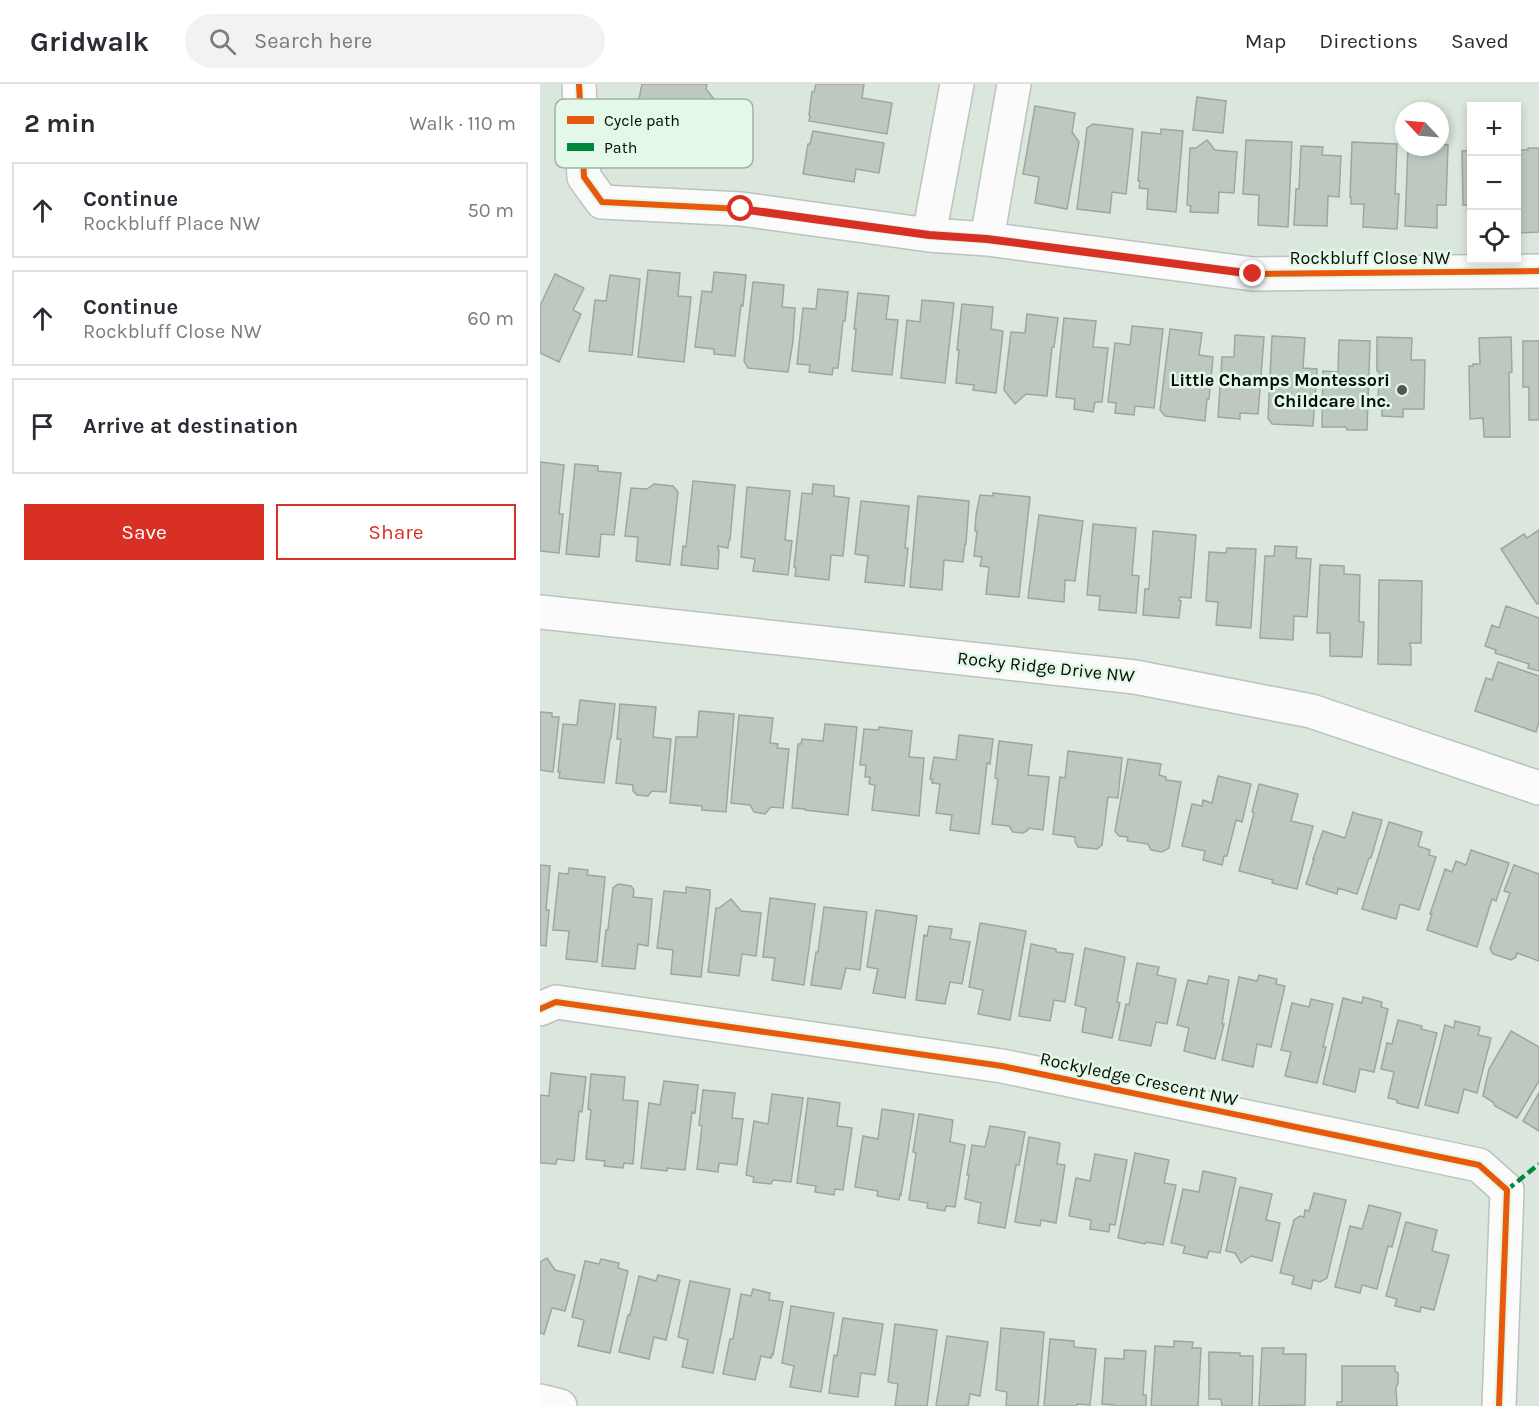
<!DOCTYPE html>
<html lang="en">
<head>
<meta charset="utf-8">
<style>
  :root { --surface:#fff; --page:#f2f2f3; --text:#2b2b33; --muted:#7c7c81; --line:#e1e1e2; --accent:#d93025 }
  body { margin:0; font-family:Karla,sans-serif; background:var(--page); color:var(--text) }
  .controls { position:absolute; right:18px; top:18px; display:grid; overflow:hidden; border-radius:0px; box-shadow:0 3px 9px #0003 }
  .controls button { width:54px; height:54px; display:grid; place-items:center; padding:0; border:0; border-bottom:2px solid var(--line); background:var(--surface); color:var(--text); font:30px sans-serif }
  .compass { position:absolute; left:855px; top:18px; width:54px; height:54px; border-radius:50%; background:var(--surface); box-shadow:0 3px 9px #0003; rotate:296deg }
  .stop { position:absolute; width:18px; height:18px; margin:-14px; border:4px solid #d93025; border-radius:50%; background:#fff }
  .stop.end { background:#d93025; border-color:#fff; box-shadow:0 2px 6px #0008 }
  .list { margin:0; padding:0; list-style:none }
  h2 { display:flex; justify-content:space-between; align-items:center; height:78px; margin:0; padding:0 24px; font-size:26px }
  h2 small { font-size:20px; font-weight:400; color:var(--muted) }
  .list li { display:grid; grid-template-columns:39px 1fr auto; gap:18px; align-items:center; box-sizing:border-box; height:96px; margin:0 12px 12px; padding:0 12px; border:2px solid var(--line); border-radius:0px }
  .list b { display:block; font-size:22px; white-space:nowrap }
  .list p { margin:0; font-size:20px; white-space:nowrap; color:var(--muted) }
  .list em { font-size:20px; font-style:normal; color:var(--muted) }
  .actions { display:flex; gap:12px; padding:18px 24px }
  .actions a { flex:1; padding:14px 0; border:2px solid var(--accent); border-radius:0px; text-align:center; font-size:21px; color:var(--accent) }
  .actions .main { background:var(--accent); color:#fff }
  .icon { flex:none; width:33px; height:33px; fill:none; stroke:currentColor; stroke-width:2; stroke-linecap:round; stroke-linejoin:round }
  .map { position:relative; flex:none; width:999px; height:1322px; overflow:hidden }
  header { display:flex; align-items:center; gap:36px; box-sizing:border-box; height:84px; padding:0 30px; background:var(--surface); border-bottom:2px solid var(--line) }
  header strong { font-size:28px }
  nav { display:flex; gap:33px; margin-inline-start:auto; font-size:21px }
  .search { width:420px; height:54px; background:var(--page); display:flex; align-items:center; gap:15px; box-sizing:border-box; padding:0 21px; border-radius:33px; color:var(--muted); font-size:22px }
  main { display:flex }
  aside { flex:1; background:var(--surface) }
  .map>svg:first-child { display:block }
</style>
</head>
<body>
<header>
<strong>Gridwalk</strong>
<div class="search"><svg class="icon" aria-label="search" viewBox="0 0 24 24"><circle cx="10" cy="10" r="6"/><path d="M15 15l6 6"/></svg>Search here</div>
<nav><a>Map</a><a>Directions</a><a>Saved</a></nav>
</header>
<main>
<aside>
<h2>2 min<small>Walk · 110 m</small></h2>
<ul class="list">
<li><svg class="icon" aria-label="ahead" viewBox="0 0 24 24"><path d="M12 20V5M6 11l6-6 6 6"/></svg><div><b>Continue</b><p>Rockbluff Place NW</p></div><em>50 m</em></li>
<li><svg class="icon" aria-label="ahead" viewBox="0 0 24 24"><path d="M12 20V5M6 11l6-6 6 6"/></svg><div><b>Continue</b><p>Rockbluff Close NW</p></div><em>60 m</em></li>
<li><svg class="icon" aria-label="arrive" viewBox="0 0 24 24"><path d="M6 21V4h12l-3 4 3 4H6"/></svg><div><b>Arrive at destination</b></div></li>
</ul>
<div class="actions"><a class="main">Save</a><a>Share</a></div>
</aside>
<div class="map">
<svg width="999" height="1322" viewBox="0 0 999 1322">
  <rect width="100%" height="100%" fill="#dbe6dd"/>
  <path fill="#bfc8c0" stroke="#9da69f" stroke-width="1.5" d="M 102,0 L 167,0 L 166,5 L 174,15 L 163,23 L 162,29 L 131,23 L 130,26 L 98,20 Z
    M 276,0 L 324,0 L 322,14 L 352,19 L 347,50 L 269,37 L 270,32 L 269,31 L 272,8 L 274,8 Z
    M 657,13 L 686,17 L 683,49 L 653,46 Z
    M 495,22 L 535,29 L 532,48 L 539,58 L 527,125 L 495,119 L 499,93 L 483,90 Z
    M 553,40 L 593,45 L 586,110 L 572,108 L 570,129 L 537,125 L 547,44 Z
    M 621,45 L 643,47 L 636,128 L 607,125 L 608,105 L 599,104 L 600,97 L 598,97 L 602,48 L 621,50 Z
    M 273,47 L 344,59 L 339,89 L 316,85 L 314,98 L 263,90 L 268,60 L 270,60 Z
    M 667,56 L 675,66 L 697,68 L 694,109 L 679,108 L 678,129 L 650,128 L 651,122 L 647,121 L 650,64 L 656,64 Z
    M 706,56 L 752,58 L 748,143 L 718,141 L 719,111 L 703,110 Z
    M 812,58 L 857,60 L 855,110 L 859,110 L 857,145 L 823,143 L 824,120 L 811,120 L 811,113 L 810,113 Z
    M 900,60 L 908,61 L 906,121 L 897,121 L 897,144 L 865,142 L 868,63 L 900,63 Z
    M 761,62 L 783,63 L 782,71 L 801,72 L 799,113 L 788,112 L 787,142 L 754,141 L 756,105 L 759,105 Z
    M 988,64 L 999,64 L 999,148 L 976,149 L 976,66 L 988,66 Z
    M 932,66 L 932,121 L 923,121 L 922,67 Z
    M 108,186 L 140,189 L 138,212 L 151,213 L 144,278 L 98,273 Z
    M 174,188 L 206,191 L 203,222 L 201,221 L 195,272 L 174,270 L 174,265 L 155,263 L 162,207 L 172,208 Z
    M 15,190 L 44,204 L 33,226 L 41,230 L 19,278 L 0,269 L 0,222 Z
    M 70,191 L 100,195 L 92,271 L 49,267 L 55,216 L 66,217 Z
    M 213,198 L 244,201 L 242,223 L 255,224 L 253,257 L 248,288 L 208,284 L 204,277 Z
    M 278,205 L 308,208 L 305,237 L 303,237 L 298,284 L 293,284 L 292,291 L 269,288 L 270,281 L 257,280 L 263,224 L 276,225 Z
    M 318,209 L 349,212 L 346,235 L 358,236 L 352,291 L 312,287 L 316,245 L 314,245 Z
    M 382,216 L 414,219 L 405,299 L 361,294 L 367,236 L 380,238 Z
    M 422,220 L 453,223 L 451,245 L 463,247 L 456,309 L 433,306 L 434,301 L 416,299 L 419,266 L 417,266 Z
    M 487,230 L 518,234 L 514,263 L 512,263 L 507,312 L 486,310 L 475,320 L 464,306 L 471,248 L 485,249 Z
    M 524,234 L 556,237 L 553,263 L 568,264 L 562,318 L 555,318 L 553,328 L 534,325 L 535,315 L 516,313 Z
    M 592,242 L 623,245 L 614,324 L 595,322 L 594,331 L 575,329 L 576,319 L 568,318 L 575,259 L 590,261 Z
    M 630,245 L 662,249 L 659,271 L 673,273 L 670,305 L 669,315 L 667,315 L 665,337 L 625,332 L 620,326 Z
    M 695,251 L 724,253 L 718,330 L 700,329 L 700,335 L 678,333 L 682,273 L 694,273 Z
    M 732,252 L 765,254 L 763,284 L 777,285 L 773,342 L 732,340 L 728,334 Z
    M 837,253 L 872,254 L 871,276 L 885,276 L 884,325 L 863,325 L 863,333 L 842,332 L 842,324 L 838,324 L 839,287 L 837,287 Z
    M 971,253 L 972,288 L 969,289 L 970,353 L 944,353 L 943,334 L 930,335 L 929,282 L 933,282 L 933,280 L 940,280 L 939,254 Z
    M 799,256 L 830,257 L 827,346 L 807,346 L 806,343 L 782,343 L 783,287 L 798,288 Z
    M 983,257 L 999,257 L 999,336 L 989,336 L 989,303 L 983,303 Z
    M 0,378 L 24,381 L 19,430 L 23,430 L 19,469 L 0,467 Z
    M 35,380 L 58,382 L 58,387 L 81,389 L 74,451 L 61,450 L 59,473 L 26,470 Z
    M 153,397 L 195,401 L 190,456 L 189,456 L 188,464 L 178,462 L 178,466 L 179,466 L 178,485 L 141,481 L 143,462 L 146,463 Z
    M 114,400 L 133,402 L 138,408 L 130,481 L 96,477 L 98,453 L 85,452 L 91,404 L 107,405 Z
    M 273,400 L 294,402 L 294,412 L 309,414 L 303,472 L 291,471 L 289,496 L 255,492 L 256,484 L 254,483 L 262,409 L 272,410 Z
    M 207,403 L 250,407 L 245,456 L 252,457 L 248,491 L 213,487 L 215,475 L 201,473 Z
    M 453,409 L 490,413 L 479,513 L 446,510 L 449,483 L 440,482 L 442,473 L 434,472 L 437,447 L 435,447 L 436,431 L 440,411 L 453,412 Z
    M 378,412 L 429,417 L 426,460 L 425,460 L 423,478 L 404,476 L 402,506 L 370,503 Z
    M 321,417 L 369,422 L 365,464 L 368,464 L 364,502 L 325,498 L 328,472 L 315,470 Z
    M 499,431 L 543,437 L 535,497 L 525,496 L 524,518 L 488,514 Z
    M 553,440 L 596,444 L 592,491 L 599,492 L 596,529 L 559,526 L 560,512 L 547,511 Z
    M 999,446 L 999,519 L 997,520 L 961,465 L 984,450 L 987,454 Z
    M 613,447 L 656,451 L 651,514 L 640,513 L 639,516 L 641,517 L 639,534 L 603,531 L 605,505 L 609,505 Z
    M 735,462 L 757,463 L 756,474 L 771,475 L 767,533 L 754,532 L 753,556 L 720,554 L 725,472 L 734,472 Z
    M 687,464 L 716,465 L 711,544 L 676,541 L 678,518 L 666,517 L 669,468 L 686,469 Z
    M 780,481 L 804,482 L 804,490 L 820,491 L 819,538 L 824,538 L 822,573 L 790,572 L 790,549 L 777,549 Z
    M 839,496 L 882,497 L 881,559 L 870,559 L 870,562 L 871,563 L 871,581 L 838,580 Z
    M 966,522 L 999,534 L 999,587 L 988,584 L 989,580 L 955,569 L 956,566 L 945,562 L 952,541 L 959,544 Z
    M 958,578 L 999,592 L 999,638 L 996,648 L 935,627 L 946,594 L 952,596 Z
    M 40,616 L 75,620 L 71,654 L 70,654 L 64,699 L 19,694 L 20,688 L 18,688 L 23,640 L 37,641 Z
    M 80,620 L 116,623 L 113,653 L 131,655 L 126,708 L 112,707 L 108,712 L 97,711 L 93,707 L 93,701 L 76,699 L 81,655 L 77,655 Z
    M 159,627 L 194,630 L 186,728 L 162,726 L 162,722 L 130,719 L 136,653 L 157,653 Z
    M 0,628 L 12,629 L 12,633 L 19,633 L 13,688 L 0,686 Z
    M 199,631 L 233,634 L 230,659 L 238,660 L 237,664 L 249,665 L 243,724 L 231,723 L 225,730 L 214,728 L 210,721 L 191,719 Z
    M 285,640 L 317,643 L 308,731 L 265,726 L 265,725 L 252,724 L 258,660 L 261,660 L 262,655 L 283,657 Z
    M 339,643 L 372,647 L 369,673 L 384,674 L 379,732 L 332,726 L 335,701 L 329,700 L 330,693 L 325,693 L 326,681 L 320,681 L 324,645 L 339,646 Z
    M 419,651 L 453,655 L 450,680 L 447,679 L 439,750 L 410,746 L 412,731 L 396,729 L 400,700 L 392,699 L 392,695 L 390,695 L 394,673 L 416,676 Z
    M 459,657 L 492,661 L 488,691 L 509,693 L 503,746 L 488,744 L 488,746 L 483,749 L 473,748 L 469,742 L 452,740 L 458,695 L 455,694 Z
    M 528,667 L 582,674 L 578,714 L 568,713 L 562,761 L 557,765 L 538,763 L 535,757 L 535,753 L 513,750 L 520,693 L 525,694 Z
    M 588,675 L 621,680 L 619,691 L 626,693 L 626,696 L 641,698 L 629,764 L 622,768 L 611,766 L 608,760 L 587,757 L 588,753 L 579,752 L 575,747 Z
    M 678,692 L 711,700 L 702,738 L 696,736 L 687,772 L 684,772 L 682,781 L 663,776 L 665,767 L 642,762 L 652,720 L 662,722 L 663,716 L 672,719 Z
    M 719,700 L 758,710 L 751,737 L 773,742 L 757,805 L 732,799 L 733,796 L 699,787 L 714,729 L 712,728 Z
    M 813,728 L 817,730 L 842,736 L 831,774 L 829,774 L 817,810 L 798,804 L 797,810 L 766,800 L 774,775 L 773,775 L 783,747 L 805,754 Z
    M 849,738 L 882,748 L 878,762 L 890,766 L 889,771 L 896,773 L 879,826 L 860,820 L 856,835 L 822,825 Z
    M 931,766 L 969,779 L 956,817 L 952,815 L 937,863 L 887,846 L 892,830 L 890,830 L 905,785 L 912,788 L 916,777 L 926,781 Z
    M 0,781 L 10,782 L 6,826 L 9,826 L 6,862 L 0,861 Z
    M 974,781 L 999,790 L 999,877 L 977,869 L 976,873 L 971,876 L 953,870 L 950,865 L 970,809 L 964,807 Z
    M 29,784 L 48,786 L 47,791 L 65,793 L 57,878 L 26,875 L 29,847 L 13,846 L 19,789 L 28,790 Z
    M 78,800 L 91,802 L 94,806 L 93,813 L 112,815 L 108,862 L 98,860 L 95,885 L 62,882 L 66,846 L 68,845 L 73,804 Z
    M 146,803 L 170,806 L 170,812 L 161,893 L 131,890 L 133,866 L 117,864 L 124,807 L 146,809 Z
    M 230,814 L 275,820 L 264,901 L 232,896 L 235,874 L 223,873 Z
    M 191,815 L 201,827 L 221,829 L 216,872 L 202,870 L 199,892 L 168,888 L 176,824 L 179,824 Z
    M 284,823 L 327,828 L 320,886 L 306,884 L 301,905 L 271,901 L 276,868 L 278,868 Z
    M 336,826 L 377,832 L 365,914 L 333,909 L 338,885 L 327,883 Z
    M 440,839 L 486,847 L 470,936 L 438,930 L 443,906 L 429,903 Z
    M 389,842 L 412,845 L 410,855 L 430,858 L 422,900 L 410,898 L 405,920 L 376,916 L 384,851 L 387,852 Z
    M 491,860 L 516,865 L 516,868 L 533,870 L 525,918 L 514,916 L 510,937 L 479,932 Z
    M 545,864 L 585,873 L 577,918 L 580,919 L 572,954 L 542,948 L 546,924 L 535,921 Z
    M 597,879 L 619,883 L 617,891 L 636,895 L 627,940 L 616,938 L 611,962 L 579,956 L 586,920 L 589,921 Z
    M 719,891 L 737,895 L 736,900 L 745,902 L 731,963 L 717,960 L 713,983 L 682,976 L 699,893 L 717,897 Z
    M 669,892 L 689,896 L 682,940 L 684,940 L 675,975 L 644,967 L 649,944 L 637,941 L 648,896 L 667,900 Z
    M 823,913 L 842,918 L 841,923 L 848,925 L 834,988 L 820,985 L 815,1008 L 783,1000 L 803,914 L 822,919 Z
    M 771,915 L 793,920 L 783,963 L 786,963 L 777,999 L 745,992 L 751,968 L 741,966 L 752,919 L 769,923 Z
    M 858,936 L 882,942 L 881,945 L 897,949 L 878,1024 L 857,1019 L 857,1016 L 848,1014 L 854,988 L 841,985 L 847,959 L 852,960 Z
    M 915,937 L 940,943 L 938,951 L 951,954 L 937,1009 L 924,1005 L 918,1029 L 885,1021 L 905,941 L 914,944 Z
    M 971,947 L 999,963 L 999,997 L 977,1034 L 955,1022 L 953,1018 L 943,1012 L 949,985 Z
    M 11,989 L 46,993 L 42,1028 L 39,1027 L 34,1077 L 17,1075 L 16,1080 L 0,1079 L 0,1011 L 9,1012 Z
    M 51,990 L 85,993 L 83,1016 L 98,1017 L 93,1080 L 84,1079 L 83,1084 L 64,1082 L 65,1077 L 46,1075 L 51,1026 L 48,1025 Z
    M 124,997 L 158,1001 L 155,1029 L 152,1028 L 145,1086 L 127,1084 L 127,1087 L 101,1084 L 109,1019 L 120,1021 Z
    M 163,1006 L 195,1009 L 192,1034 L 203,1035 L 197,1081 L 179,1079 L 178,1088 L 157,1085 L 162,1042 L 159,1041 Z
    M 999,1009 L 999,1047 L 983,1037 Z
    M 232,1010 L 263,1014 L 251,1098 L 233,1096 L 231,1100 L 213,1098 L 214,1093 L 206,1091 L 214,1037 L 228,1040 Z
    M 268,1014 L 300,1019 L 297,1042 L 312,1044 L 303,1106 L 295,1105 L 294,1111 L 275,1108 L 276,1102 L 257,1099 Z
    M 342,1025 L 374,1030 L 361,1111 L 360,1110 L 359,1116 L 337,1112 L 338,1107 L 315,1103 L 323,1052 L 338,1055 Z
    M 379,1030 L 413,1036 L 410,1058 L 425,1061 L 415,1123 L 406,1122 L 405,1127 L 387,1124 L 388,1119 L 369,1116 L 376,1069 L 373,1068 Z
    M 450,1042 L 485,1048 L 479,1081 L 476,1081 L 465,1144 L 438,1139 L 441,1119 L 425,1115 L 429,1091 L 427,1091 L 432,1061 L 445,1063 Z
    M 489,1053 L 520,1059 L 517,1080 L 525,1081 L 516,1139 L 501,1136 L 500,1142 L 475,1138 Z
    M 595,1069 L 629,1076 L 624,1099 L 636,1101 L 623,1161 L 606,1158 L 605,1160 L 578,1154 Z
    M 555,1070 L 587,1076 L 575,1141 L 570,1140 L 569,1148 L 550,1145 L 551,1136 L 529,1132 L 536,1094 L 550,1097 Z
    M 663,1087 L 696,1094 L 680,1169 L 669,1167 L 667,1174 L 643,1169 L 645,1162 L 631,1159 L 643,1105 L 659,1108 Z
    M 700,1103 L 732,1110 L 726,1136 L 740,1139 L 732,1177 L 711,1172 L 701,1179 L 695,1169 L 686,1167 Z
    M 774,1109 L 806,1116 L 787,1194 L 780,1198 L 773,1196 L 771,1205 L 752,1200 L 754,1192 L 740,1189 L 754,1136 L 760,1132 L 764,1133 L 765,1126 L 769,1127 Z
    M 829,1121 L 861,1129 L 852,1163 L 848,1162 L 837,1205 L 822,1201 L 820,1209 L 795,1203 L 810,1142 L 822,1145 Z
    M 866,1138 L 897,1146 L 892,1167 L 909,1171 L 894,1226 L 881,1223 L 880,1228 L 855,1222 L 857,1215 L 846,1212 Z
    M 7,1174 L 15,1186 L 35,1191 L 25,1227 L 12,1224 L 4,1250 L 0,1249 L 0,1178 Z
    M 61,1175 L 79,1179 L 78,1184 L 88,1187 L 70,1269 L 38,1262 L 44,1236 L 32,1233 L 45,1177 L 59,1180 Z
    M 118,1191 L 140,1196 L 126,1256 L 114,1253 L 109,1275 L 79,1268 L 88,1231 L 90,1231 L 99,1192 L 116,1197 Z
    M 150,1197 L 190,1205 L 173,1289 L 142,1283 L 148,1256 L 138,1253 Z
    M 213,1205 L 230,1209 L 229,1216 L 243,1218 L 233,1271 L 232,1270 L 231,1274 L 221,1272 L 215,1296 L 183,1290 L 190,1255 L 193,1255 L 201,1210 L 211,1212 Z
    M 251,1222 L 294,1229 L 281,1308 L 250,1303 L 254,1282 L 242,1279 Z
    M 303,1234 L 343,1240 L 335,1291 L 321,1289 L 318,1313 L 289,1309 L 294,1271 L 297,1272 Z
    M 355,1240 L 397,1246 L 387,1322 L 355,1322 L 358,1300 L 348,1298 Z
    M 461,1244 L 504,1248 L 498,1322 L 466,1322 L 467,1308 L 456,1306 Z
    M 407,1252 L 448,1258 L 440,1312 L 430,1310 L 428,1322 L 396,1322 Z
    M 510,1255 L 534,1257 L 534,1263 L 556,1265 L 550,1321 L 537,1320 L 537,1322 L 504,1322 Z
    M 634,1257 L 653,1258 L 652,1264 L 661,1264 L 658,1322 L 611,1322 L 615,1262 L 634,1263 Z
    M 722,1264 L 744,1264 L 743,1270 L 766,1270 L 765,1321 L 719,1322 Z
    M 584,1266 L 606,1267 L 603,1311 L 606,1311 L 606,1322 L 574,1322 L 574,1321 L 562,1320 L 565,1274 L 584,1275 Z
    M 669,1268 L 700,1269 L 700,1272 L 713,1272 L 712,1322 L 682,1322 L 681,1315 L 669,1315 Z
    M 802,1282 L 855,1282 L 855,1287 L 858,1289 L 858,1300 L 856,1303 L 857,1322 L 797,1322 L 797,1318 L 802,1318 Z"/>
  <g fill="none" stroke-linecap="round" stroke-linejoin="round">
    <g stroke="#bac3bc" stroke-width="36">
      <path id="minor" d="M 39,0 L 44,93 L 62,118 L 201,125 L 389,151 L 447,155 L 713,190 L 999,187
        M 389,151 L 417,0
        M 447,155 L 474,0
        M 0,528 L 595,593 L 771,627 L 999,704
        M 0,925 L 16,918 L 462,982 L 939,1081 L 967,1106 L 959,1322
        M 0,1317 L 20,1322"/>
    </g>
    <use href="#minor" stroke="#fafbfa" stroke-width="33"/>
    <path stroke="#00873e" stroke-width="4.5" stroke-dasharray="9 4.5" stroke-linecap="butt" d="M 967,1106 L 999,1080"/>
    <g stroke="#e3f8e7" stroke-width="10">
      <path id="cycleway" d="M 39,0 L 44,93 L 62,118 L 201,125 L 389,151 L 447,155 L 713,190 L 999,187
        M 0,925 L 16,918 L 462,982 L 939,1081 L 967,1106 L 959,1322"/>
    </g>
    <use href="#cycleway" stroke="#e8590c" stroke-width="6"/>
  </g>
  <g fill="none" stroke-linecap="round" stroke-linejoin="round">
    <path stroke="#d93025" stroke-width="8" d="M 201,125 L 389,151 L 447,155 L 713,190"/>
  </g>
  <circle fill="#515953" stroke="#e3f8e7" stroke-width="2" cx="862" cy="306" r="6"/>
  <g text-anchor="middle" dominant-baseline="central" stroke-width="5" stroke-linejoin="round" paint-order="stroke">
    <g font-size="18" fill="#070d08" stroke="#e3f8e7">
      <text x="830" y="174">Rockbluff Close NW</text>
      <text transform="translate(506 583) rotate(6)">Rocky Ridge Drive NW</text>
      <text transform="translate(599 995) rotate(12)">Rockyledge Crescent NW</text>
    </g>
    <g font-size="18" font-weight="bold" fill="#070d08" stroke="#e3f8e7" text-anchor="end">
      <text x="850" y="296">Little Champs Montessori<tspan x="850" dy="21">Childcare Inc.</tspan></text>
    </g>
  </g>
  <rect x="15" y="15" width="198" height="69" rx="9" fill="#e3f8e7" stroke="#a1b2a4" stroke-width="1.5"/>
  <rect x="27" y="32" width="27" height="8" fill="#e8590c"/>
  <rect x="27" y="59" width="27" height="8" fill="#00873e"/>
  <g font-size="16" fill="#070d08">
    <text x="64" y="42">Cycle path</text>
    <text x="64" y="69">Path</text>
  </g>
</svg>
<div class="controls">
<button>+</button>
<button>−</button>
<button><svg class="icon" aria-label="locate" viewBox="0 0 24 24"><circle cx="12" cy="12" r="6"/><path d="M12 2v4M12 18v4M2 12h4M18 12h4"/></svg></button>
</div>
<svg class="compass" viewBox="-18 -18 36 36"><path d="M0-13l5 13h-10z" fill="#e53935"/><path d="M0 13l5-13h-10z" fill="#7c7c81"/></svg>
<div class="stop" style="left:201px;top:125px"></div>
<div class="stop end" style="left:713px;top:190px"></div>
</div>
</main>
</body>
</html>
